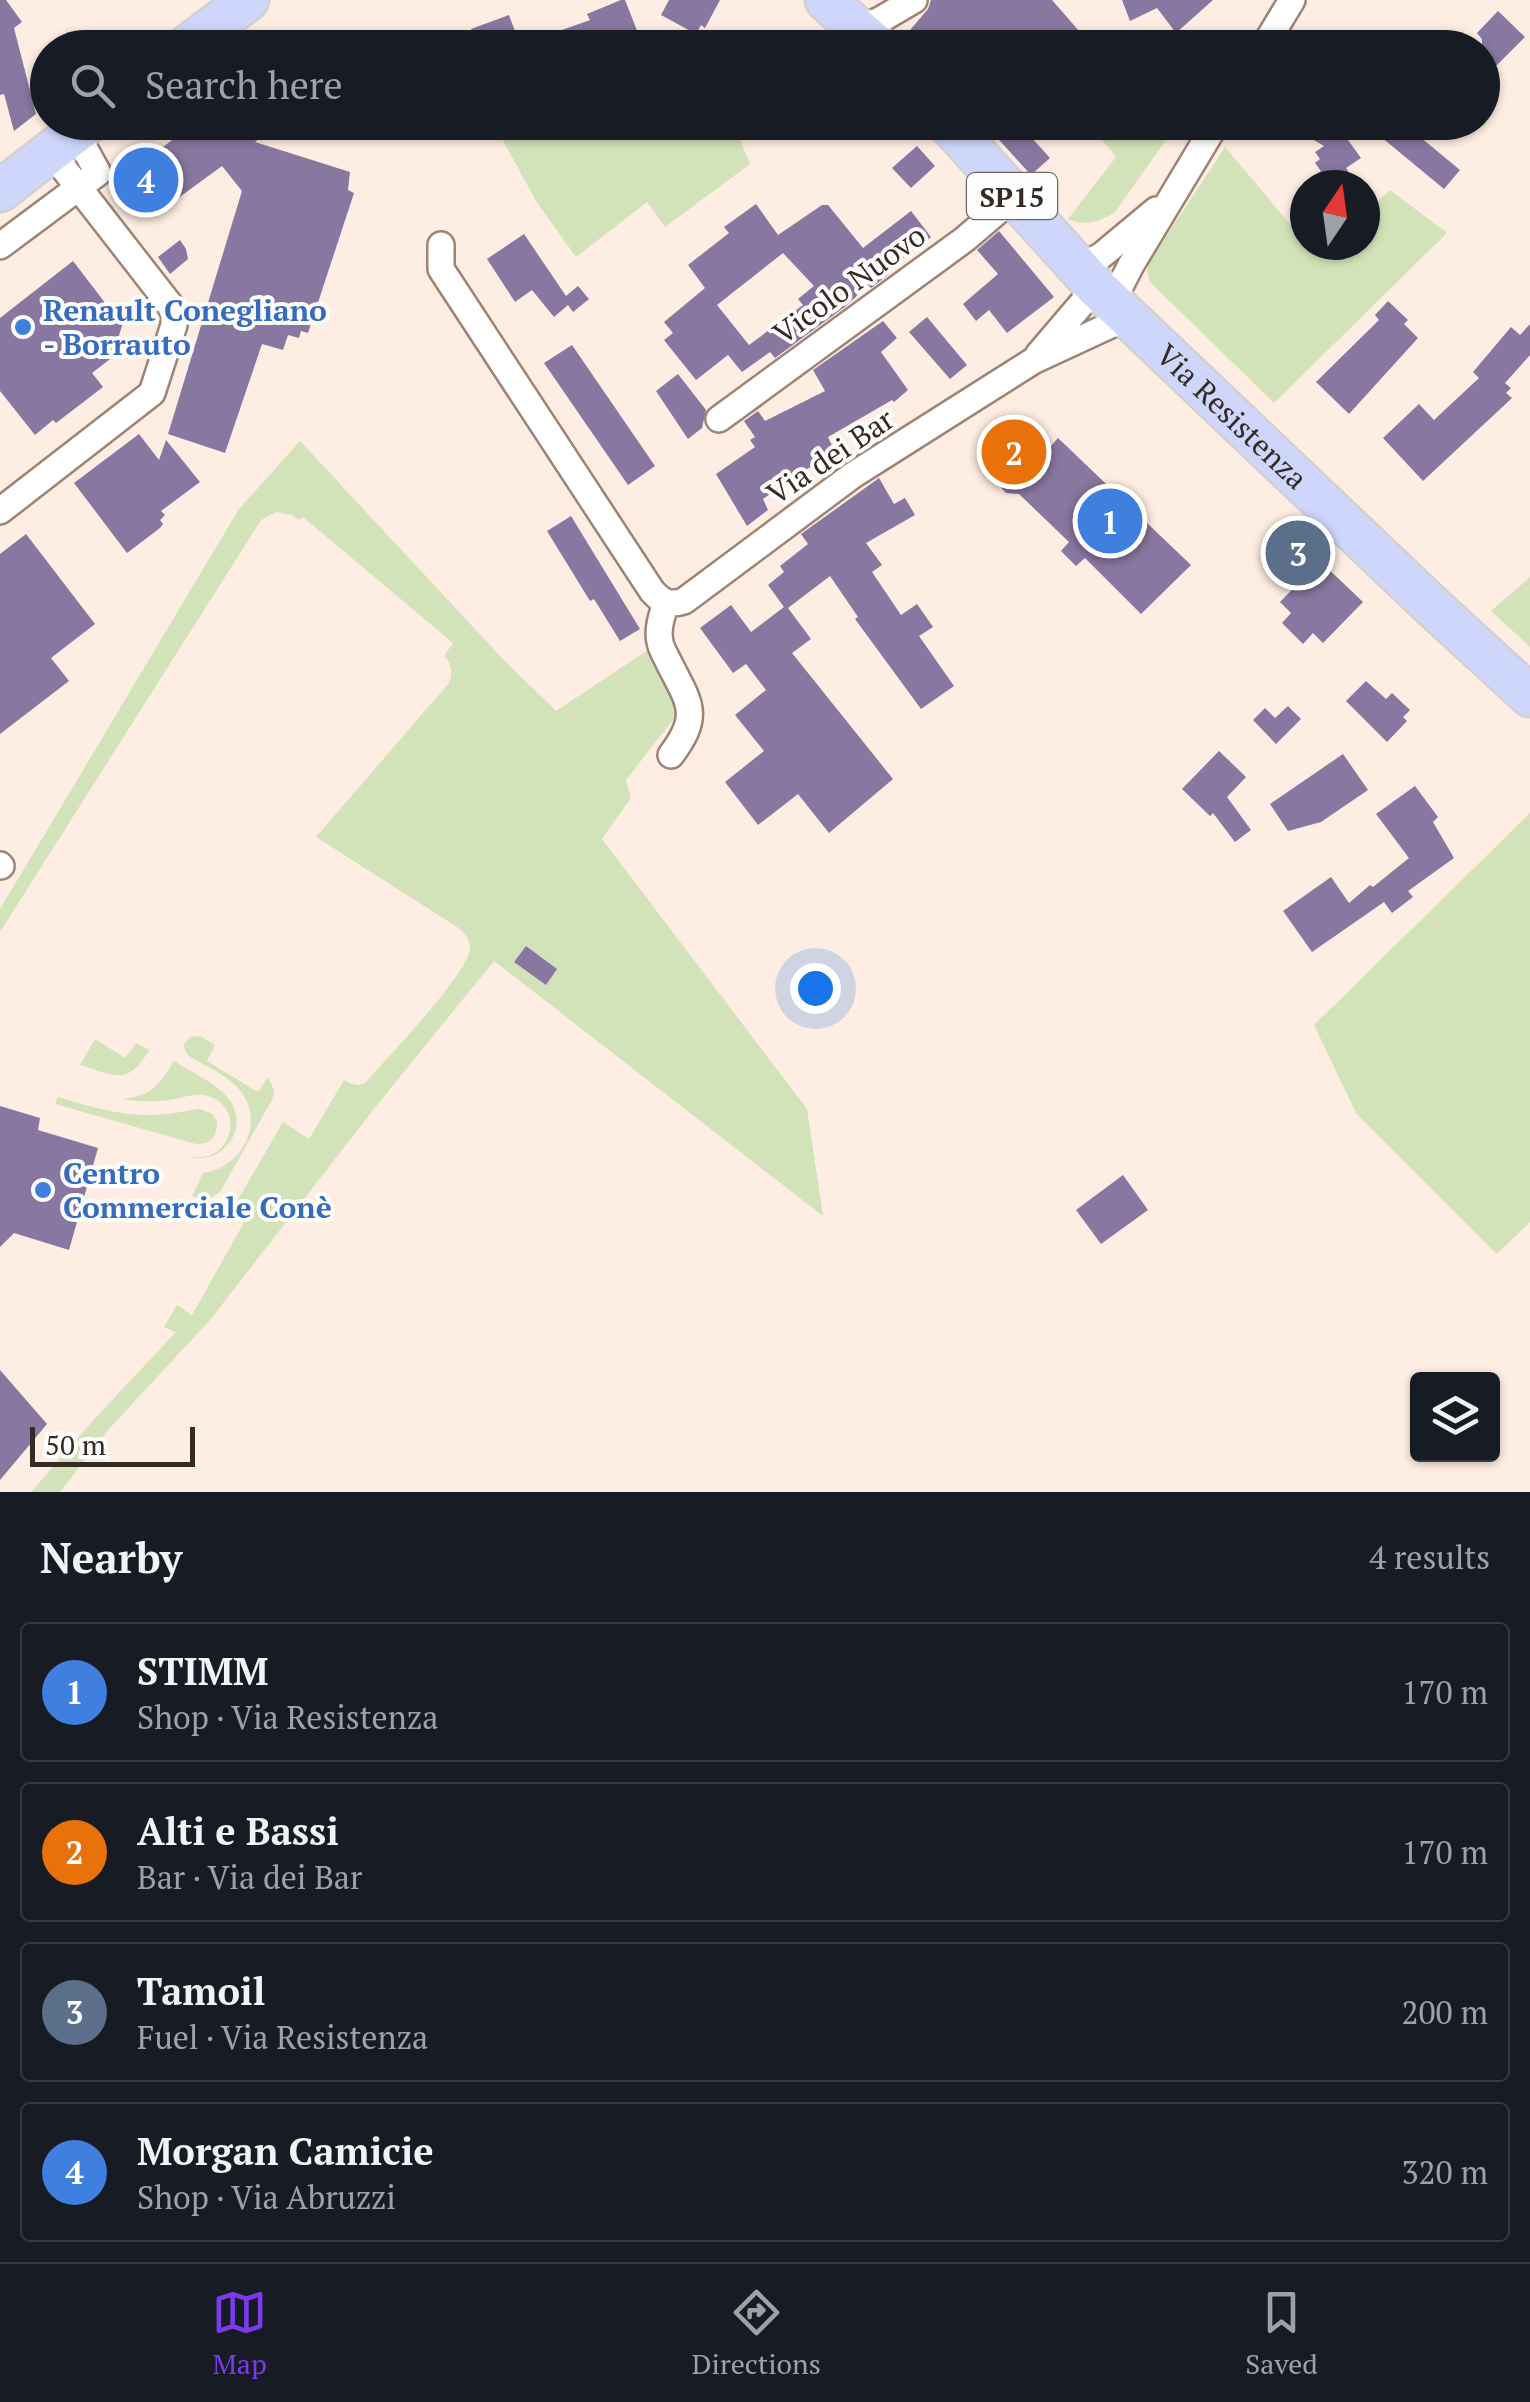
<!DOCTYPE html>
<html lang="en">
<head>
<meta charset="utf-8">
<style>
  :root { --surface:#171b24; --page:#242831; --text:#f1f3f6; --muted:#9ea1a6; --line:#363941; --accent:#7c3aed }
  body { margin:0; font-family:"PT Serif",serif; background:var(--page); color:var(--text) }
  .controls { position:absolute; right:30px; bottom:30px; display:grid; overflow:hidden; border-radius:10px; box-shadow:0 2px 8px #0004 }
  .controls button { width:90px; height:90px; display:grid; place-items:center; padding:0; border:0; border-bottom:2px solid var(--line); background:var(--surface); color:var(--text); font:50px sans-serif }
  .compass { position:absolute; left:1290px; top:170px; width:90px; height:90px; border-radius:50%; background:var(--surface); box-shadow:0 2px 8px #0004; rotate:13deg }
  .scale { position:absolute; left:30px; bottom:25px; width:165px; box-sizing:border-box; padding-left:10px; border:5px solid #352b24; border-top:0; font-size:28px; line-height:35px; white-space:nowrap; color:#352b24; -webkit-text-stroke:8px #fdfdfd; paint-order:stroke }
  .you { position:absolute; left:815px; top:988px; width:35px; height:35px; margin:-25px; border:8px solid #fff; border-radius:50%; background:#1a73e8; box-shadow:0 0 0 15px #1a73e833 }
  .badge { display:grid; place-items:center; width:65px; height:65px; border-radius:50%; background:var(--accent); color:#fff; font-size:32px; font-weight:700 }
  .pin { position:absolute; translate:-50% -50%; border:5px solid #fff; box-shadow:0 2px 10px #0006 }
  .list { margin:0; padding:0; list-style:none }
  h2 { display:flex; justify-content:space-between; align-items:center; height:130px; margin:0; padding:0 40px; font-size:42px }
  h2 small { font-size:32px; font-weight:400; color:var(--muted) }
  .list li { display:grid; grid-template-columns:65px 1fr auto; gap:30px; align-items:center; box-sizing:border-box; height:140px; margin:0 20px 20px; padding:0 20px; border:2px solid var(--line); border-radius:10px }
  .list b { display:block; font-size:38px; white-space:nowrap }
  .list p { margin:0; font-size:32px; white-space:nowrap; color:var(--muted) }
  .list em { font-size:32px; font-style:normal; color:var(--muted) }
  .icon { flex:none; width:55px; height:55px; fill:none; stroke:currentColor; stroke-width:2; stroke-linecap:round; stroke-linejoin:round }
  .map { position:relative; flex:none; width:1530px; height:1492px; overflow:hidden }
  .search { position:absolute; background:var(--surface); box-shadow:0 2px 8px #0004; left:30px; right:30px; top:30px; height:110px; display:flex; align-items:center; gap:25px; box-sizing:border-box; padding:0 35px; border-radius:55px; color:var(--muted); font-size:38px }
  .sheet { height:770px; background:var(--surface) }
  nav { display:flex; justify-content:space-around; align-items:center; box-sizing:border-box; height:140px; border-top:2px solid var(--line); background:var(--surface); font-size:28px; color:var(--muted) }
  nav a { display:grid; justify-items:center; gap:5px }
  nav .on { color:var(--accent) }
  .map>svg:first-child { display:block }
</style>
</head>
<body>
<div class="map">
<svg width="1530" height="1492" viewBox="0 0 1530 1492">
  <rect width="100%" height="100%" fill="#feede2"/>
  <path fill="#d3e3b9" d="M 502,123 L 733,123 L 750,164 L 665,227 L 647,202 L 576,257 L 536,201 L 495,126 Z
    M 1088,123 L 1178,123 L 1115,212 C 1101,221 1085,227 1068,219 L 1116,157 Z
    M 1225,147 L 1305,242 L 1305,245 L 1315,254 L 1327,245 L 1365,245 L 1365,212 L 1390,190 L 1447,233 L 1274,403 L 1150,282 L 1147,270 L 1150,261 Z
    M 300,441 L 501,657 L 556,711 L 651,648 L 679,712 L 626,780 L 631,798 L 602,839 L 807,1109 L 823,1216 L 494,961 L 377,1105 L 210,1320 L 108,1430 L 60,1492 L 31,1492 L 99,1414 L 176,1332 L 164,1327 L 177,1305 L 192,1315 L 246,1219 L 232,1210 L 283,1122 L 309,1139 L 344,1080 C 352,1084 357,1087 365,1083 C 384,1061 473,970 470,946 C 469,937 463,932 457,927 L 316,837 L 449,683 C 453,672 452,665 444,656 L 453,643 L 303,517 L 299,520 L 292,515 L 276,512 L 261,520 L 0,932 L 0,909 L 239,509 Z
    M 1530,577 L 1530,647 L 1491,611 Z
    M 1530,813 L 1530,1222 L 1497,1254 L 1356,1113 L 1314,1025 Z
    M 191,1036 L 202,1037 L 215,1045 L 207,1061 L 258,1092 L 268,1077 L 274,1090 L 273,1098 L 220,1192 L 206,1201 L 192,1196 L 203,1173 C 243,1168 267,1120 238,1088 C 225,1074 206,1066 190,1057 L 185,1051 L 184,1044 Z
    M 95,1039 L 125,1058 L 136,1043 L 149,1050 C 128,1087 114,1075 80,1065 Z
    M 174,1061 C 191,1072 215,1082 228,1098 C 252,1127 222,1168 188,1156 C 195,1157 203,1158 211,1155 C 234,1145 238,1111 215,1099 C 200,1090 185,1098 169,1100 C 154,1102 138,1102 123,1099 C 153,1095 158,1086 174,1061 Z
    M 58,1097 C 89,1106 119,1116 152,1115 C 168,1115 184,1111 200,1109 L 212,1114 L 217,1121 C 218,1135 211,1145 196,1144 L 55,1104 Z"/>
  <path fill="#8877a0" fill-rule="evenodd" d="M 0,0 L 6,0 L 22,22 L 14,28 L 36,114 L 14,131 L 4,94 L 0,95 Z
    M 621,0 L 625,0 L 640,38 L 617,48 L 478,48 L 471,29 L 509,15 L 520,45 L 590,20 L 587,14 Z
    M 669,0 L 720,0 L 705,28 L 701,25 L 696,34 L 661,15 Z
    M 931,0 L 1052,0 L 1094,48 L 1047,48 L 1032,31 L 1020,42 L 1014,34 L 1009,38 L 1002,30 L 984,48 L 915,48 L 905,36 L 928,9 Z
    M 1122,0 L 1213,0 L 1176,33 L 1157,8 L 1130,21 Z
    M 1498,11 L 1525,37 L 1496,66 L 1482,53 L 1482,39 L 1477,33 Z
    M 195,122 L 280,122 L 255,142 L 350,172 L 348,190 L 354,193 L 308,333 L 301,331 L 299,338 L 288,335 L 283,350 L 262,344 L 225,453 L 168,434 L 242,191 L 222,166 L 155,215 L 126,176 Z
    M 983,122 L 1047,122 L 1031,137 L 1050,158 L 1031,175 Z
    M 1284,122 L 1335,122 L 1361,158 L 1346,168 L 1352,177 L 1340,185 L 1326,185 L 1318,173 L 1321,171 L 1315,163 L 1320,159 L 1315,152 L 1324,146 Z
    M 1363,122 L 1402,122 L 1460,170 L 1444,189 Z
    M 917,146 L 935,166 L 911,188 L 892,168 Z
    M 756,204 L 778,235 L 822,205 L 828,205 L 863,248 L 911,211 L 931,237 L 886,271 L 889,274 L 871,288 L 868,285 L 846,306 L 775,358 L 770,352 L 742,372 L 728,355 L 696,380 L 664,340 L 673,333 L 664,322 L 705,288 L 688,265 L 729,233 L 724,227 ZM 783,253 L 814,286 L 798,299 L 803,305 L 749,345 L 717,305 Z
    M 999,231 L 1054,297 L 1007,333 L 989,310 L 976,321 L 963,304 L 998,274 L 977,250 Z
    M 524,234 L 566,296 L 578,286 L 589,299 L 573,312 L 568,305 L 554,317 L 532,290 L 515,302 L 487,259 Z
    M 180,240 L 186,249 L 188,259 L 170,274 L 158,257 Z
    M 73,261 L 106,304 L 120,312 L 123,323 L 117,342 L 123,349 L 92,373 L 103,387 L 56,423 L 53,420 L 35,435 L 0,391 L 0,318 Z
    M 1388,301 L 1408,320 L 1404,324 L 1418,338 L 1349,414 L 1316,382 L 1379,320 L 1375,315 Z
    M 927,317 L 967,365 L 950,379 L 909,332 Z
    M 883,321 L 897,338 L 881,352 L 908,390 L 894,402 L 892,400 L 828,437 L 836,454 L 803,471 L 763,499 L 768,510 L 747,526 L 716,474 L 755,447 L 750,440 L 755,437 L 744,421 L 758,411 L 765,421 L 825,391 L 813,370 Z
    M 1530,324 L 1530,355 L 1505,383 L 1511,388 L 1506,393 L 1512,398 L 1423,481 L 1383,438 L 1419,404 L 1434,420 L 1479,378 L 1473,372 L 1511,327 L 1520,335 Z
    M 572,345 L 655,466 L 628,485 L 544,363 Z
    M 678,374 L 706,410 L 702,428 L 688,439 L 656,391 Z
    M 139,434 L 159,460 L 166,440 L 200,482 L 161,511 L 165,515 L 160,520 L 163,524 L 160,528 L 127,553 L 74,483 Z
    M 1015,435 L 1032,449 L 1050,447 L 1058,438 L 1191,565 L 1141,614 L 1085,558 L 1076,566 L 1061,551 L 1069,542 L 1019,494 L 1006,493 L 997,483 L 999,474 L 988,462 Z
    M 879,478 L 894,504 L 905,498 L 915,515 L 866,543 L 882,565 L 872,572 L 901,615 L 917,604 L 933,627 L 919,636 L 954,686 L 921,709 L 855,619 L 858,617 L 830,576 L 788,608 L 811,639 L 792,653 L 893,779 L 829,833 L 798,794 L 758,825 L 725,782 L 764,751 L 735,715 L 766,690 L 746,664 L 733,673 L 700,628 L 731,605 L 751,632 L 784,607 L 768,585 L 784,572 L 780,566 L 808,544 L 801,534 Z
    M 571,516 L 640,629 L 620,641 L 594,599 L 590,601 L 547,531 Z
    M 26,534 L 95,624 L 51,658 L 69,681 L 0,734 L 0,554 Z
    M 1320,561 L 1363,602 L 1323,643 L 1313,633 L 1303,644 L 1282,623 L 1291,613 L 1280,602 Z
    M 1366,681 L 1386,699 L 1392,693 L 1410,710 L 1403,717 L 1407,721 L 1387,742 L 1346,701 Z
    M 1288,706 L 1301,719 L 1276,744 L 1253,720 L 1265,708 L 1275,718 Z
    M 1219,751 L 1246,777 L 1227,797 L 1251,830 L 1235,842 L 1213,813 L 1210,816 L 1182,789 Z
    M 1343,754 L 1368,790 L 1321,822 L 1288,831 L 1270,804 Z
    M 1415,786 L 1438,817 L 1433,822 L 1454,858 L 1408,891 L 1413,897 L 1392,913 L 1384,902 L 1312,952 L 1283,911 L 1331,877 L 1349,903 L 1370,885 L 1373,887 L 1409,858 L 1376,814 Z
    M 526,946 L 557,969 L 546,985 L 514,962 Z
    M 0,1106 L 40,1118 L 38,1130 L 98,1148 L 69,1250 L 14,1233 L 0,1247 Z
    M 1123,1175 L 1148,1210 L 1101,1244 L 1076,1210 Z
    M 0,1370 L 47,1424 L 0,1480 Z"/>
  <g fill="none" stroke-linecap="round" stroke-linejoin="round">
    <g stroke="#9d8474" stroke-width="30">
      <path id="minor" d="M 860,28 L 880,20 L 914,0
        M 1263,48 L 1292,0
        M 441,245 L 441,269 L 652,591 C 662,602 669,606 684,601 L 853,475 L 1033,361 L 1128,317
        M 0,246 L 98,173 L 76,133
        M 1079,269 L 1102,255 L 1156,210
        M 1112,302 L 1131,265 L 1217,122
        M 1038,355 L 1096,287
        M 719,419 L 965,239 L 1013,198
        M 0,511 L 152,393 L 174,325 L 174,315 L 170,305 L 51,152
        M 666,603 C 662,615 657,629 660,642 C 661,649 666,656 669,663 C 690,704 701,715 671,755
        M 0,865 L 1,866"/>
    </g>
    <g stroke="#d3d0cf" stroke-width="45">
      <g id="primary">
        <path d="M 826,0 L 879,48"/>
        <path d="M 185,48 L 248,0"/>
        <path id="s1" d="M 947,122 L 1096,287 L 1434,608 L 1530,696"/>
        <path d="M 0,191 L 89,122"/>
      </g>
    </g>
    <use href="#minor" stroke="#fff" stroke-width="25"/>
    <use href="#primary" stroke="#ced7fb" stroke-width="40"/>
  </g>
  <g fill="#3f7fe0" stroke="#fdfdfd" stroke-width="4">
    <circle cx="23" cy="327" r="10"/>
    <circle cx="43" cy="1190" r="10"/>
  </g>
  <g text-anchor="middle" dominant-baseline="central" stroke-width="8" stroke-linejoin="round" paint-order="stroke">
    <rect fill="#fdfdfd" stroke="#716a65" stroke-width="2.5" x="967" y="173" width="90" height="46" rx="8"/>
    <g font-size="28" font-weight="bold" fill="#352b24">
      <text x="1012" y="196">SP15</text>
    </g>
    <g font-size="30" fill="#352b24" stroke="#fdfdfd">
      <text transform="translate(849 284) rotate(-36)">Vicolo Nuovo</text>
      <text stroke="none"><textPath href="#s1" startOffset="410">Via Resistenza</textPath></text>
      <text transform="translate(830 456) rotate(-34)">Via dei Bar</text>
    </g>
    <g font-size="30" font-weight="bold" fill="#366cbe" stroke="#fdfdfd" text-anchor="start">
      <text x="43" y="310">Renault Conegliano<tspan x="43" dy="34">- Borrauto</tspan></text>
      <text x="63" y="1173">Centro<tspan x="63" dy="34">Commerciale Conè</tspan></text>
    </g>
  </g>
</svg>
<div class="controls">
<button><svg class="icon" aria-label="layers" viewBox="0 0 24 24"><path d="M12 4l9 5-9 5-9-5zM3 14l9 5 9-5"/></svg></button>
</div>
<svg class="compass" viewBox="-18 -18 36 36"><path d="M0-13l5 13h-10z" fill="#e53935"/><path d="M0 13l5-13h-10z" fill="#9ea1a6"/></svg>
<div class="scale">50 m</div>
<div class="you"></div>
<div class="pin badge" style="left:1110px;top:521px;background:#3f7fe0">1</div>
<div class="pin badge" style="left:1014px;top:452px;background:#e8710a">2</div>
<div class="pin badge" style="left:1298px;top:553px;background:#5c6f8a">3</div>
<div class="pin badge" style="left:146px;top:180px;background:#3f7fe0">4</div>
<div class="search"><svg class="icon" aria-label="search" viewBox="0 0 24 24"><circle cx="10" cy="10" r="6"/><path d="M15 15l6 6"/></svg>Search here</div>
</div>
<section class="sheet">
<h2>Nearby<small>4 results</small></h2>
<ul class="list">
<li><span class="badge" style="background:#3f7fe0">1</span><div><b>STIMM</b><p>Shop · Via Resistenza</p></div><em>170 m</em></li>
<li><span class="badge" style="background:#e8710a">2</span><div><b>Alti e Bassi</b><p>Bar · Via dei Bar</p></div><em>170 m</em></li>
<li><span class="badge" style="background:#5c6f8a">3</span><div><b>Tamoil</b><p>Fuel · Via Resistenza</p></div><em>200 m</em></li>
<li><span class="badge" style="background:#3f7fe0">4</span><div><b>Morgan Camicie</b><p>Shop · Via Abruzzi</p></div><em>320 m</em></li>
</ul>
</section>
<nav>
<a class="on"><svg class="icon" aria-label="map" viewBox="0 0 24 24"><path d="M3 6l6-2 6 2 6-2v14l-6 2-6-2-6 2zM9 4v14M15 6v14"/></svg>Map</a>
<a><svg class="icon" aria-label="directions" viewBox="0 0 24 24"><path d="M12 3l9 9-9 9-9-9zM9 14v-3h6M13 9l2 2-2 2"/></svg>Directions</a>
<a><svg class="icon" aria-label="saved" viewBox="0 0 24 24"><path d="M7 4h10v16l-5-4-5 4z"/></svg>Saved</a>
</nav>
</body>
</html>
